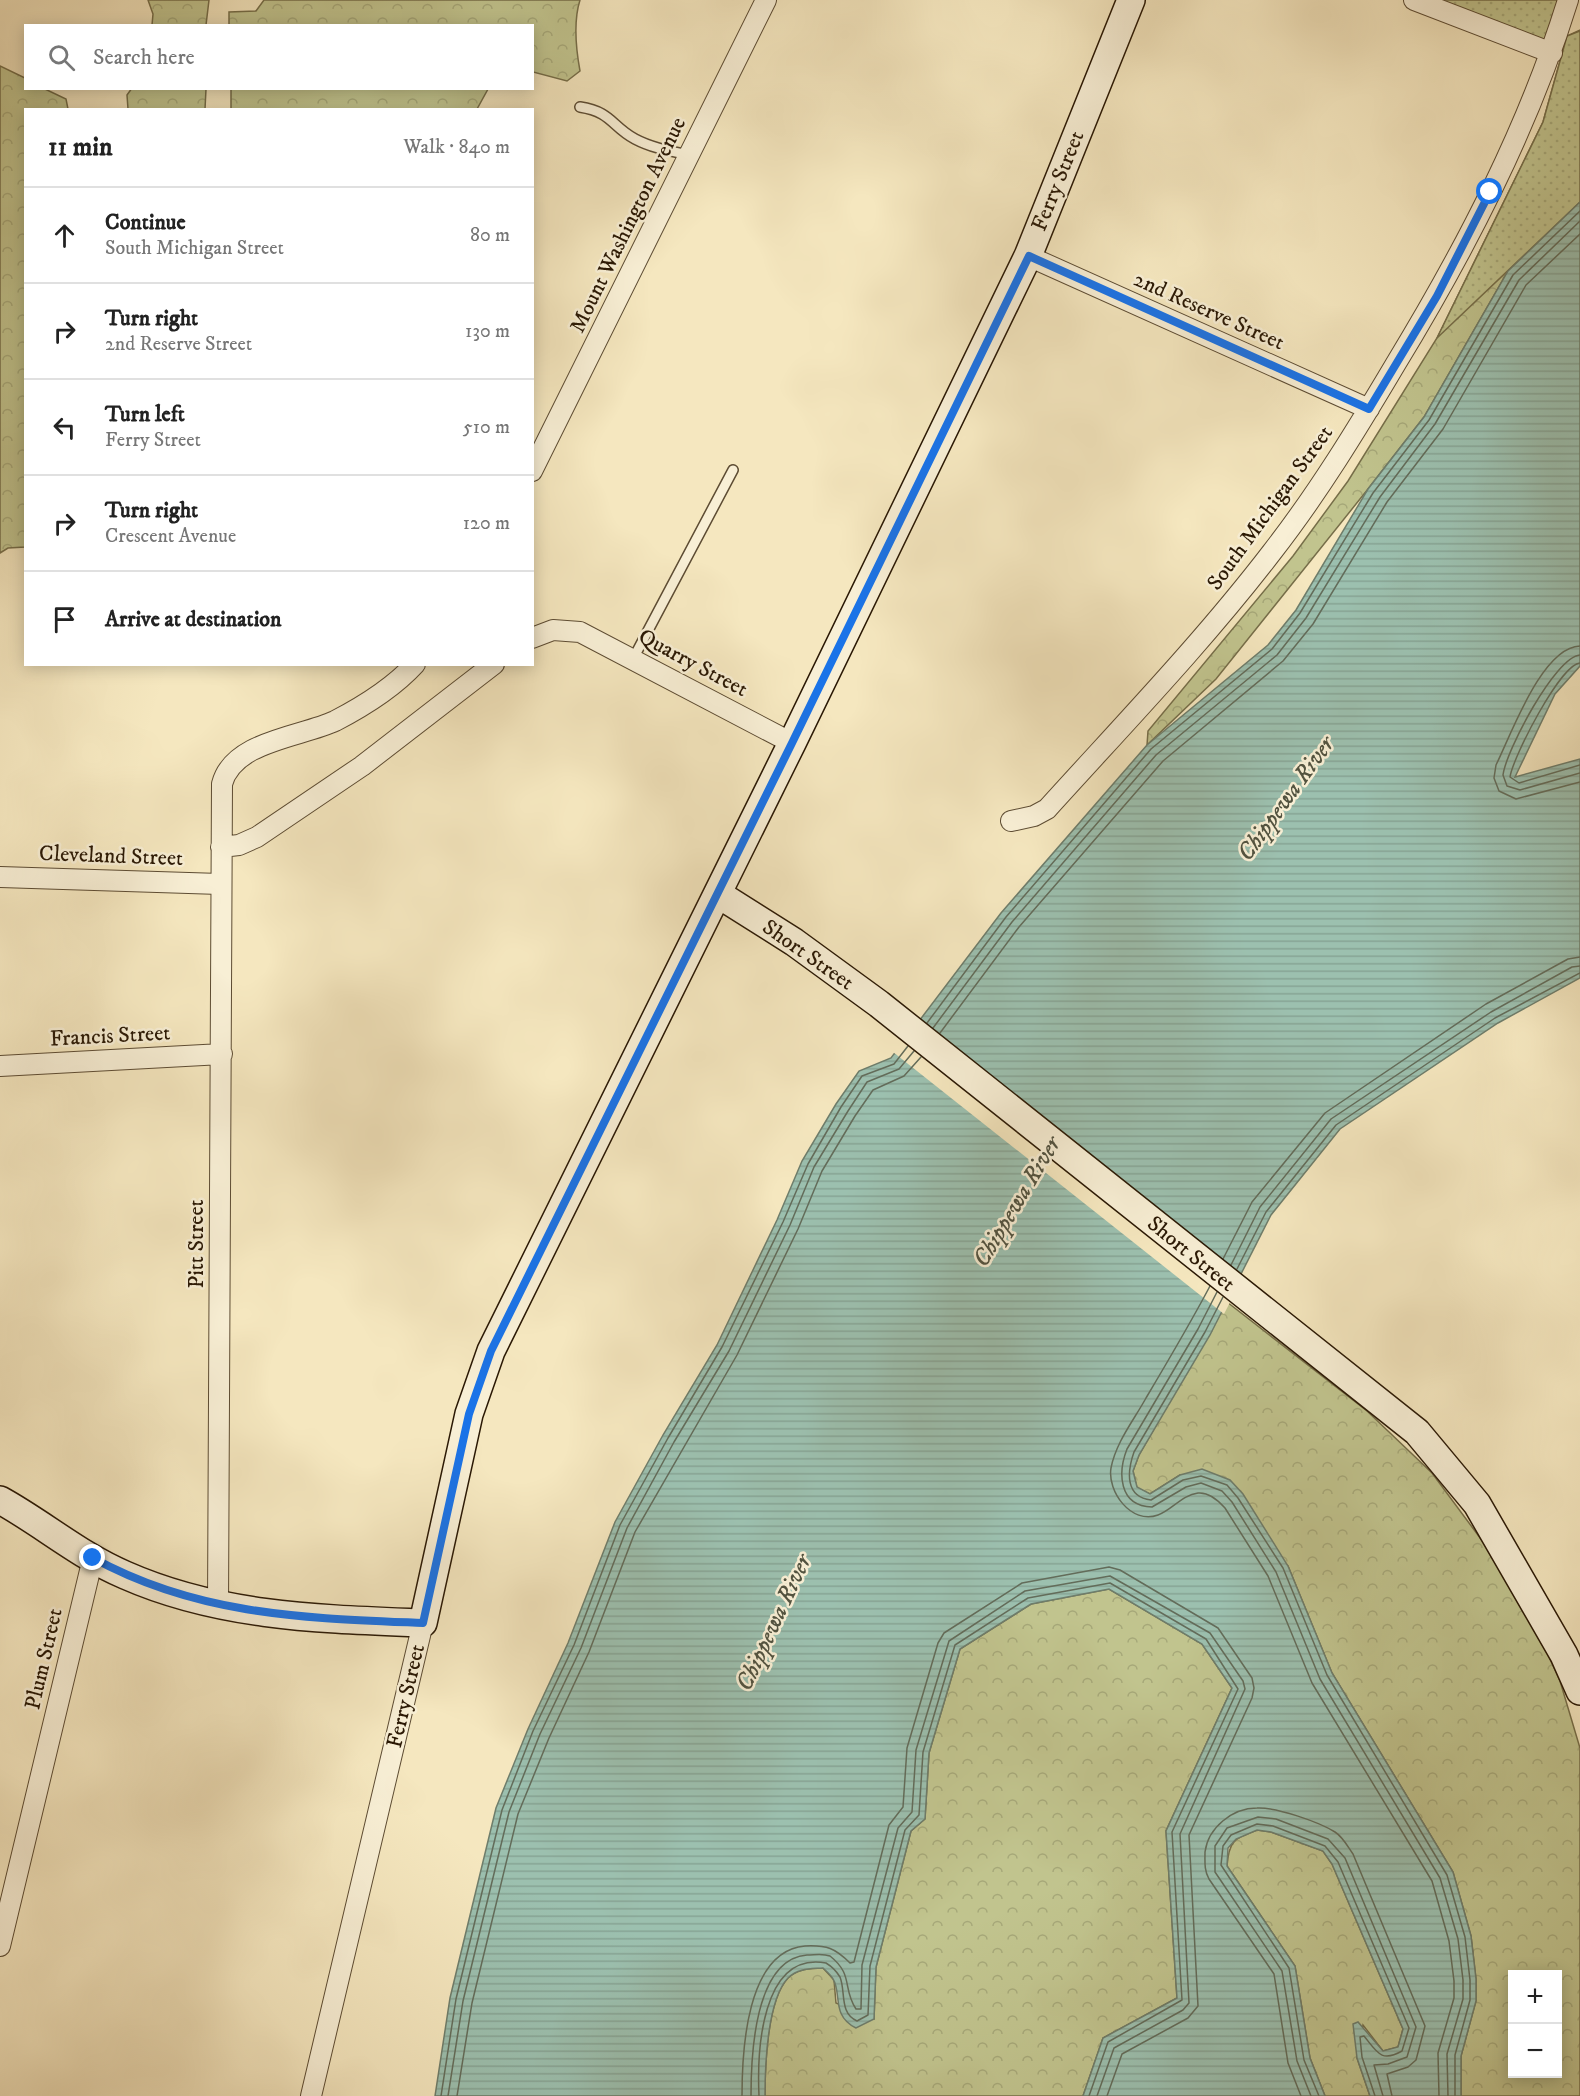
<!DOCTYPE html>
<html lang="en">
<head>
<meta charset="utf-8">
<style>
  :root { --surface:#fff; --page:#f2f2f2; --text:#222; --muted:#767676; --line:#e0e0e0 }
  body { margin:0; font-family:"IM FELL DW Pica",serif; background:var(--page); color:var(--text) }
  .controls { position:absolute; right:18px; bottom:18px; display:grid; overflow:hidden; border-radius:0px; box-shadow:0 3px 15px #0003 }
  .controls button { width:54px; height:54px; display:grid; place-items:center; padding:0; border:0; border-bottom:2px solid var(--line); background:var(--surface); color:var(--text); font:30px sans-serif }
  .stop { position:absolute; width:18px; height:18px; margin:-14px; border:4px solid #1a73e8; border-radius:50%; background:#fff }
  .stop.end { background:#1a73e8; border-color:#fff; box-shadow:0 2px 6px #0008 }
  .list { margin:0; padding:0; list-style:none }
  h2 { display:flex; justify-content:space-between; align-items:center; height:78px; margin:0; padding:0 24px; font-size:26px }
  h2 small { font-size:20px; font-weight:400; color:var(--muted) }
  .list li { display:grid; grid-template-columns:39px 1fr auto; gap:18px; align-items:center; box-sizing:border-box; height:96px; padding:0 24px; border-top:2px solid var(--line) }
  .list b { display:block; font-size:22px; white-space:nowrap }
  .list p { margin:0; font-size:20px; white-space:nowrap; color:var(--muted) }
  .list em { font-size:20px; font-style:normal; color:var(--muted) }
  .icon { flex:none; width:33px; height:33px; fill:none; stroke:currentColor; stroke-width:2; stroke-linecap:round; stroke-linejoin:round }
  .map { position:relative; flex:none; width:1580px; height:2096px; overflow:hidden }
  .search { position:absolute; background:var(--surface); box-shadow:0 3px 15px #0003; left:24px; top:24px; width:510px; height:66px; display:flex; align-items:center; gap:15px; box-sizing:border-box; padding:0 21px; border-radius:0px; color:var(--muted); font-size:22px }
  .panel { position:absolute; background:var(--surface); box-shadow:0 3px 15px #0003; left:24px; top:108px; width:510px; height:558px; border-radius:0px }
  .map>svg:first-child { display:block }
</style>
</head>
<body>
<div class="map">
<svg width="1580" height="2096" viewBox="0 0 1580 2096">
  <defs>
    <pattern id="forest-crowns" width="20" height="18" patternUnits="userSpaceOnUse" patternTransform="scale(1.5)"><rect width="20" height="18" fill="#c1c48e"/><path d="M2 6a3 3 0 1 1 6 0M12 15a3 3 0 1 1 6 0" fill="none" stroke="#a6a879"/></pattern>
    <pattern id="park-dots" width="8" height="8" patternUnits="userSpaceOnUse" patternTransform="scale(1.5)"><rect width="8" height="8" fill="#c1c48e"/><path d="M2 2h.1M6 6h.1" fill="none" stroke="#a6a879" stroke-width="1.8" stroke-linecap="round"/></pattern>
    <pattern id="water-rules" width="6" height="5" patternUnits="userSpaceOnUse" patternTransform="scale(1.5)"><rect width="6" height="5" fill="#9cc0af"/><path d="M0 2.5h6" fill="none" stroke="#87a495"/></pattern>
  </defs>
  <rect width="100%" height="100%" fill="#f5e7bf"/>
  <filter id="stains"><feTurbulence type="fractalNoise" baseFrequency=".00333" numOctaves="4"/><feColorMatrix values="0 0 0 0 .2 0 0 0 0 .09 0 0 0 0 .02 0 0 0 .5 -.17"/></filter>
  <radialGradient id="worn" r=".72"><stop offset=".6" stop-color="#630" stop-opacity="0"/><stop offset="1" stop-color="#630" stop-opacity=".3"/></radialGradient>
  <path fill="url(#forest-crowns)" stroke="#766e49" stroke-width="1.5" fill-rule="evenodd" d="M 148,0 L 209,0 L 206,25 L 152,25 L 153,14 Z
    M 264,0 L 580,0 C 573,22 576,49 580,71 L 567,81 L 533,72 L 532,26 L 229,25 L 229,12 L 256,11 Z
    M 1580,30 L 1580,202 L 1508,271 L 1424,417 L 1368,489 L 1216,679 L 1147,745 L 1148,731 L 1293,556 L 1348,481 L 1437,338 L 1543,122 L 1567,36 Z
    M 0,66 L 25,78 L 26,88 L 45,89 L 66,99 L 68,109 L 26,110 L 25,547 L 8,548 L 0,553 Z
    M 132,88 L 206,89 L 205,109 L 128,109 L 127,95 Z
    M 231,89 L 231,88 L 488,89 L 477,109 L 231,110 Z
    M 1227,1302 L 1367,1411 L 1432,1473 L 1492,1554 L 1538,1633 L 1560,1681 L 1580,1748 L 1580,2096 L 1461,2096 L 1461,2056 L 1476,2001 L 1476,1979 L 1471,1936 L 1453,1872 L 1332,1673 L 1288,1566 L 1180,1475 L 1150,1494 L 1137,1488 L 1133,1471 L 1139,1455 ZM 1512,1974 L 1558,1974 L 1558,2074 L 1512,2074 Z
    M 1109,1589 L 1202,1644 L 1232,1688 L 1166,1831 L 1177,1998 L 1103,2038 L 1083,2096 L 765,2096 C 765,2067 767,2000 788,1978 C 798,1968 811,1969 823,1968 L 834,1980 L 836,2003 L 874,2019 L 876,1967 L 911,1831 L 925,1819 L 929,1753 L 960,1649 L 1031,1604 Z
    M 1257,1830 L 1271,1832 L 1323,1851 L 1332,1864 L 1403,2029 L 1398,2047 L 1383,2051 L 1363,2025 L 1357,2058 L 1370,2096 L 1325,2096 L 1310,2058 L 1295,1966 L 1227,1866 C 1229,1840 1234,1839 1257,1830 Z"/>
  <path fill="url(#park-dots)" stroke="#766e49" stroke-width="1.5" d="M 1414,0 L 1568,0 L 1552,53 Z
    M 1580,31 L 1580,202 L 1437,338 L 1543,122 L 1567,36 Z"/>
  <path fill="url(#water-rules)" stroke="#6e7d6b" stroke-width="1.5" d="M 1580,202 L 1580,666 L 1555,694 L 1515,777 L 1580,759 L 1580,978 L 1498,1023 L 1340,1129 L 1271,1215 L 1210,1335 L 1139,1455 L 1133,1471 L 1137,1487 L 1150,1494 L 1180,1475 L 1202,1469 L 1230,1480 L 1243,1494 L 1288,1566 L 1332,1673 L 1453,1872 L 1471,1936 L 1476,1979 L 1476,2001 L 1461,2056 L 1461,2096 L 1370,2096 L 1357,2058 L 1353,2024 L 1358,2022 L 1383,2051 L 1398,2047 L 1403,2029 L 1332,1864 L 1323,1851 L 1271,1832 L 1257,1830 L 1236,1839 L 1228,1848 L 1227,1866 L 1295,1966 L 1310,2058 L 1325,2096 L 1083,2096 L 1103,2038 L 1177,1998 L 1166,1831 L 1232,1688 L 1202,1644 L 1109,1589 L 1031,1604 L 960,1649 L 929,1753 L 925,1819 L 911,1831 L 876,1967 L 874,2019 L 856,2028 C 831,2016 842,1993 833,1979 C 831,1975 826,1971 823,1968 C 811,1969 798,1968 788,1978 C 767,2000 765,2067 765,2096 L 435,2096 L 450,1998 L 496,1808 L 528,1729 L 568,1643 L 615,1522 L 663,1435 L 717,1345 L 777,1220 L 802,1161 L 836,1104 L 859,1071 L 891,1058 L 1001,913 L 1147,745 L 1268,645 L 1296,610 L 1368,489 L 1424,417 L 1508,271 Z"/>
  <path fill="#f5e7bf" d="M 918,1020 L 1243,1277 L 1224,1314 L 893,1052 Z"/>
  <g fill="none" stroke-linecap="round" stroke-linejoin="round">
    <path stroke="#636c5a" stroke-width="1.5" d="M 1580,646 C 1542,647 1511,735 1496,765 L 1494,778 L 1499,791 L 1516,799 L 1580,782
      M 1580,655 C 1555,657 1506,751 1503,775 L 1507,786 L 1520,790 L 1580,773
      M 1580,663 C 1560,665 1513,757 1510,777 L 1519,783 L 1580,765
      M 927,1023 L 1006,917 L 1151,749 L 1272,649 L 1300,613 L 1373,493 L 1429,420 L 1513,275 L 1580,211
      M 933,1028 L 1012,922 L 1156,755 L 1277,655 L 1306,618 L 1380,497 L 1435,424 L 1519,280 L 1580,221
      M 940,1033 L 1019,927 L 1163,761 L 1283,661 L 1313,624 L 1387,502 L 1443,429 L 1526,285 L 1580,234
      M 1223,1259 L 1252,1202 L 1325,1113 L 1486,1004 L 1568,959 L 1580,957
      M 1231,1265 L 1260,1207 L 1331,1119 L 1491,1012 L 1572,967 L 1580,966
      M 1237,1269 L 1266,1212 L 1336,1125 L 1495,1018 L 1580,973
      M 1210,1286 C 1190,1324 1168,1361 1146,1398 C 1134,1420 1116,1442 1111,1468 C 1107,1491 1131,1525 1158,1515 C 1172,1510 1182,1495 1198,1493 C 1208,1492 1218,1500 1225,1508 L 1268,1576 L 1312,1683 L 1432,1881 L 1449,1941 L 1454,1981 L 1454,1998 L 1438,2053 L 1439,2096
      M 1217,1292 L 1198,1329 L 1127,1449 C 1118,1472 1118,1506 1152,1507 L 1186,1487 L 1201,1483 L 1222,1491 L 1232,1502 L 1276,1572 L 1320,1679 L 1440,1878 L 1458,1939 L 1463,1980 L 1463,1999 L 1447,2054 L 1448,2096
      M 1223,1297 L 1205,1332 L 1134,1452 C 1127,1472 1125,1497 1151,1500 L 1183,1480 L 1201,1476 L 1227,1485 L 1238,1498 L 1283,1568 L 1327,1675 L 1447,1875 L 1465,1937 L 1470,1980 L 1470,2000 L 1455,2055 L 1455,2096
      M 441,2096 L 456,1999 L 502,1810 L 533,1731 L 574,1645 L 620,1525 L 668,1438 L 722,1347 L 783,1222 L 808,1164 L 841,1107 L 862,1076 L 894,1064 L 908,1046
      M 448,2096 L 463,2001 L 509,1812 L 540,1734 L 581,1648 L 627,1528 L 674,1442 L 729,1351 L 790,1225 L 814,1167 L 848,1111 L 867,1082 L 899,1069 L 914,1051
      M 457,2096 L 472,2003 L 518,1814 L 549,1738 L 589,1652 L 635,1532 L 737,1355 L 798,1229 L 822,1171 L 855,1116 L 873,1090 L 904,1076 L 921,1057
      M 742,2096 C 742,2052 746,1951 805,1946 C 827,1945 835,1948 850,1963 L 854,1962 L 889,1825 L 903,1807 L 907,1748 L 938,1643 L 944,1633 L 1022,1583 L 1109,1567 L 1120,1570 L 1218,1628 L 1252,1678 L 1254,1688 L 1252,1698 L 1189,1835 L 1198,2006 L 1188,2018 L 1122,2054 L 1107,2096
      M 751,2096 C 751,2057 754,1959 807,1955 C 815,1955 822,1953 830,1956 C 854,1975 842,1988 856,2009 L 861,2009 L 862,1965 L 898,1828 L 912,1812 L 916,1750 L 949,1641 L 1025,1591 L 1110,1576 L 1210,1633 L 1243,1681 L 1245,1689 L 1180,1834 L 1189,2003 L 1183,2010 L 1114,2048 L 1097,2096
      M 759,2096 C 757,2052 761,1951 826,1963 C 831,1966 837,1972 840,1977 C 846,1992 839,2013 857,2021 L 868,2015 L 870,1966 L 905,1830 L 919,1815 L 923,1752 L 955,1645 L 1028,1598 L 1110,1583 L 1206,1639 L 1238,1689 L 1172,1832 L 1182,2000 L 1108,2042 L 1089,2096
      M 1301,2096 L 1288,2063 L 1274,1974 L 1209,1879 C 1204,1870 1205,1862 1205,1852 C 1208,1828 1232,1808 1257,1808 C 1276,1807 1319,1822 1335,1832 C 1343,1837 1348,1847 1353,1854 L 1425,2026 L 1416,2060 L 1408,2067 L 1387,2074 L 1392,2096
      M 1311,2096 L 1297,2061 L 1282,1971 L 1215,1872 L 1215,1846 L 1227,1828 L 1258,1817 L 1276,1819 L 1328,1839 L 1345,1858 L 1416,2027 L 1407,2057 L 1388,2064 L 1374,2065 L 1383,2096
      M 1319,2096 L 1304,2060 L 1289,1968 L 1221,1865 L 1223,1846 L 1231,1835 L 1257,1824 L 1273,1826 L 1325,1846 L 1338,1862 L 1409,2028 L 1402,2051 C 1381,2063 1377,2052 1364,2036 L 1360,2037 L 1362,2057 L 1375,2096"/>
    <g stroke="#5d4c33" stroke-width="12">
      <path id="lane" d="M 580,107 C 612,112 611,126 635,139 C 652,148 670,151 689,155
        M 633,659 L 733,470"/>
    </g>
    <g stroke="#5d4c33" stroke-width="22">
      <path id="street" d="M 1414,0 L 1552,53
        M 1028,256 L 1369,409
        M 532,471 L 766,0
        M 532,638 L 553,630 L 580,632 L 792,743
        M 1011,821 L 1034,816 L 1047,809 C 1123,725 1203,642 1272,552 C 1318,493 1357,429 1395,365 C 1465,250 1528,129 1568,0
        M 221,847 L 239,845 L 257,837 L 362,766 L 494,664
        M 0,877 L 220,884
        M 0,1066 L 222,1054
        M 218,1605 L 222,784 C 233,741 301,737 335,721 C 364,706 393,688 415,664
        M 0,1946 L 93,1558
        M 311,2096 L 423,1623"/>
    </g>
    <g stroke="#2a1804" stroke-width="30">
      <path id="secondary" d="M 718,894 L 794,942 L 879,1004 L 1417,1432 L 1477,1504 L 1564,1655 L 1580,1691
        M 0,1500 C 42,1523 80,1556 125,1575 C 220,1617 321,1619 423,1623 L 469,1414 L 491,1351 L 792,743 L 1028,256 L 1131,0"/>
    </g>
    <use href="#lane" stroke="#f8efd5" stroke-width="9"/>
    <use href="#street" stroke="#f8efd5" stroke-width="20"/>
    <use href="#secondary" stroke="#f8efd5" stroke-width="27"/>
  </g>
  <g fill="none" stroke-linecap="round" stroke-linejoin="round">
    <path stroke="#1a73e8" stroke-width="8" d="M 93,1558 C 199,1616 306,1618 423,1623 L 469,1414 L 491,1351 L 792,743 L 1029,256 L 1369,409 L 1437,296 L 1490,192"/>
  </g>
  <g text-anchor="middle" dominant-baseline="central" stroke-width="5" stroke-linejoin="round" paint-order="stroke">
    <g font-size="22" fill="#2a1804" stroke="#f8efd5">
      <text transform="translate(1058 181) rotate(-68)">Ferry Street</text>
      <text transform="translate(628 225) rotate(-64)">Mount Washington Avenue</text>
      <text transform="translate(1209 311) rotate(24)">2nd Reserve Street</text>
      <text transform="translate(1270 508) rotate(-54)">South Michigan Street</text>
      <text transform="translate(693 663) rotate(28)">Quarry Street</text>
      <text transform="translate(111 856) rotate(2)">Cleveland Street</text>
      <text transform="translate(808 955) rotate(35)">Short Street</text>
      <text transform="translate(110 1036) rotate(-3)">Francis Street</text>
      <text transform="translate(196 1244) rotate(-90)">Pitt Street</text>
      <text transform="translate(1191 1254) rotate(39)">Short Street</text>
      <text transform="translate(44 1659) rotate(-77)">Plum Street</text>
      <text transform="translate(406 1696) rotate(-77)">Ferry Street</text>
    </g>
    <g font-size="24" font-style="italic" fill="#525340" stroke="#f8efd5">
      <text transform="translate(1286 799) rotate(-54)">Chippewa River</text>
      <text transform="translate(1017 1202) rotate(-59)">Chippewa River</text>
      <text transform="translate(774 1623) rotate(-65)">Chippewa River</text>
    </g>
  </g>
  <rect width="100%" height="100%" filter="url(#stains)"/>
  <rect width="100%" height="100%" fill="url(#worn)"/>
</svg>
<div class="controls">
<button>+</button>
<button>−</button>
</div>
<div class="stop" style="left:1490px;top:192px"></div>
<div class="stop end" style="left:93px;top:1558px"></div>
<div class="search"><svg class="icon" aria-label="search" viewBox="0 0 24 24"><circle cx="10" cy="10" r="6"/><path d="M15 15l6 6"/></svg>Search here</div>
<section class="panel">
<h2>11 min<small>Walk · 840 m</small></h2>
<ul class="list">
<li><svg class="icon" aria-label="ahead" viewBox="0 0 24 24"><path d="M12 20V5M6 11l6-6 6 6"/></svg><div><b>Continue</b><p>South Michigan Street</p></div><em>80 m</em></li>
<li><svg class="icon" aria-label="right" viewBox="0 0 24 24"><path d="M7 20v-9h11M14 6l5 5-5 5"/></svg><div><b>Turn right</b><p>2nd Reserve Street</p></div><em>130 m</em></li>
<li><svg class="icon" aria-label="left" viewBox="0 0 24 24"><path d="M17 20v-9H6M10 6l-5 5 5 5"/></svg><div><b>Turn left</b><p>Ferry Street</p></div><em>510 m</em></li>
<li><svg class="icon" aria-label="right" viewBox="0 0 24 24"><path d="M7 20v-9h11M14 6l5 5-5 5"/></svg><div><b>Turn right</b><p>Crescent Avenue</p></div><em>120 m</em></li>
<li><svg class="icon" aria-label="arrive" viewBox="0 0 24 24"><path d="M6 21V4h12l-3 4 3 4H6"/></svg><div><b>Arrive at destination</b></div></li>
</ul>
</section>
</div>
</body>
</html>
